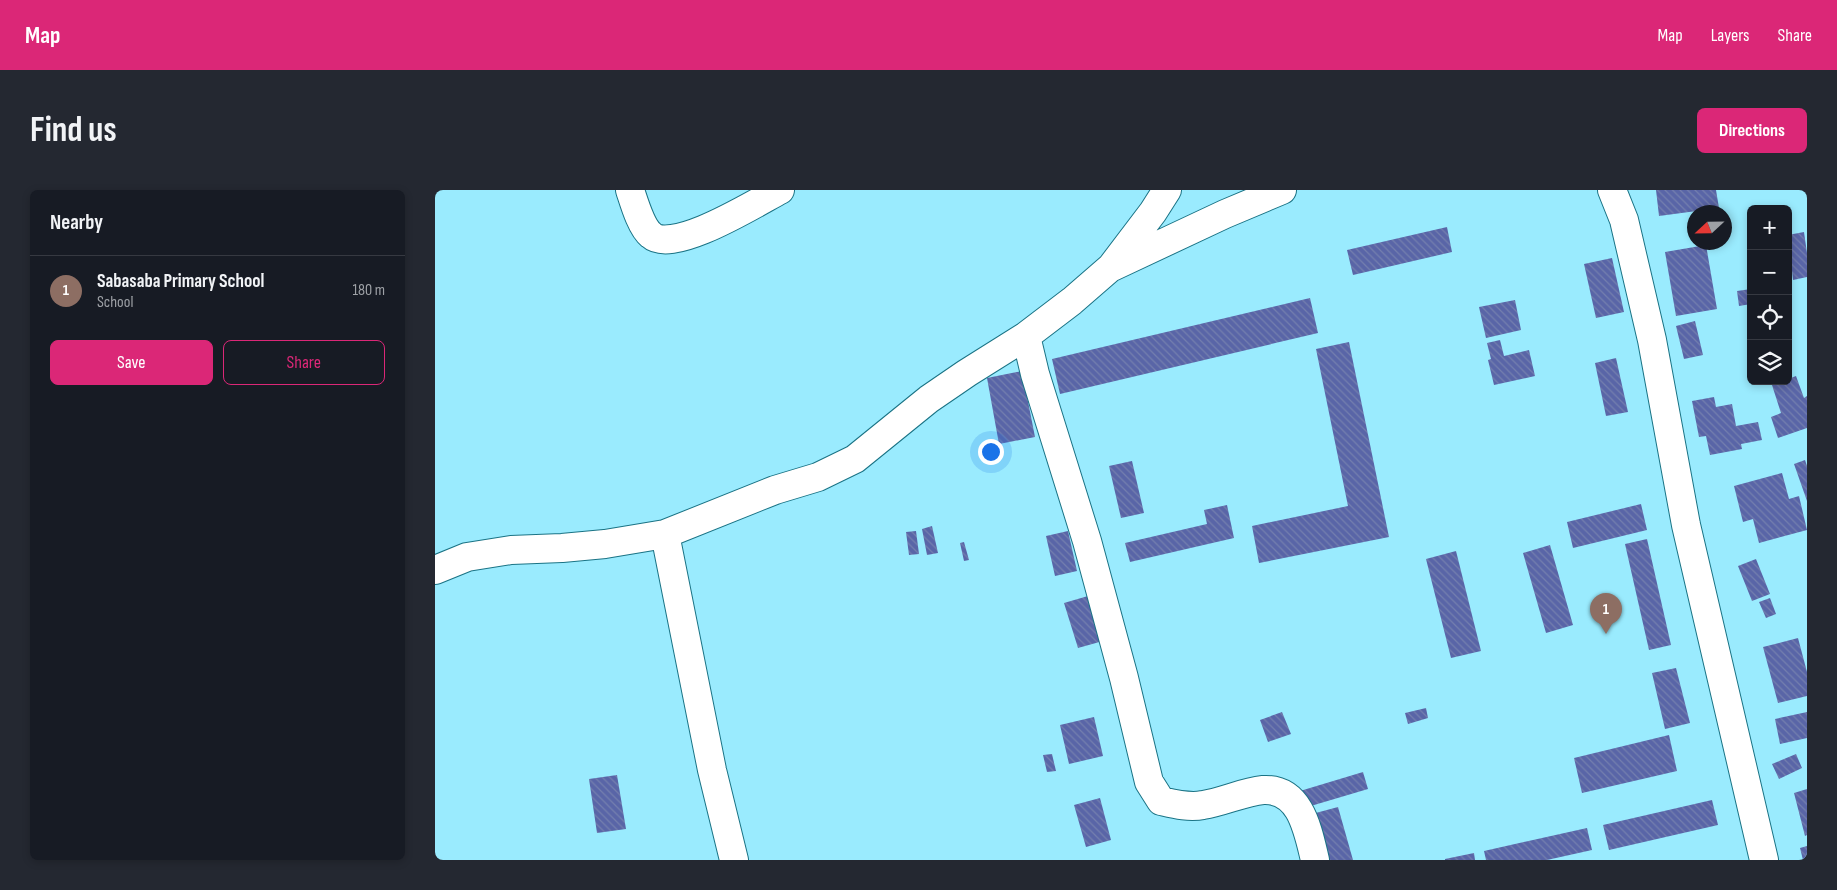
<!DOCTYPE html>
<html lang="en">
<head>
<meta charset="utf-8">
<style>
  :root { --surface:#171b24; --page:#242831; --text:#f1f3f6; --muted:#9ea1a6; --line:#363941; --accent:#db2777 }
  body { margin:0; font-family:"Sofia Sans Condensed",sans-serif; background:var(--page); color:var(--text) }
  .controls { position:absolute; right:15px; top:15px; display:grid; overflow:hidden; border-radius:8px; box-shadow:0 2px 8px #0003 }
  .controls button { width:45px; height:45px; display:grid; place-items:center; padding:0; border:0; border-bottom:1px solid var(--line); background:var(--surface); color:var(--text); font:25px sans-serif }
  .compass { position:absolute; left:1252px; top:15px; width:45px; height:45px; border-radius:50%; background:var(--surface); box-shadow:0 2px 8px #0003; rotate:248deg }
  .you { position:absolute; left:555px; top:261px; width:18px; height:18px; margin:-12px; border:4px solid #fff; border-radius:50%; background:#1a73e8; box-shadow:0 0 0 8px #1a73e833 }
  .badge { display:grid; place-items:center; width:32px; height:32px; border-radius:50%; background:var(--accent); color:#fff; font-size:16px; font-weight:700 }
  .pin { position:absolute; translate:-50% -41px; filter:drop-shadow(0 1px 2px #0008) }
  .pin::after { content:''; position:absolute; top:26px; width:18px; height:15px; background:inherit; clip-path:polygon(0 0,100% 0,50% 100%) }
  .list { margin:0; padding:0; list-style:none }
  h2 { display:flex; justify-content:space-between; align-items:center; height:65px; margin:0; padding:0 20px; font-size:21px }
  h2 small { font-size:16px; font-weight:400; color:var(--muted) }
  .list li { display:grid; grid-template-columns:32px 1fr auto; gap:15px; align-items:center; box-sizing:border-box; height:70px; padding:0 20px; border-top:1px solid var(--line) }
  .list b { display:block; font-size:19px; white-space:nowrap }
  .list p { margin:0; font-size:16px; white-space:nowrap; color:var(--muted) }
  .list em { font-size:16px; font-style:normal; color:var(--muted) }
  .actions { display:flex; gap:10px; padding:15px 20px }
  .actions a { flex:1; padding:11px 0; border:1px solid var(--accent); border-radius:8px; text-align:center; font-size:18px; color:var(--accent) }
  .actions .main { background:var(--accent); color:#fff }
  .icon { flex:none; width:28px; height:28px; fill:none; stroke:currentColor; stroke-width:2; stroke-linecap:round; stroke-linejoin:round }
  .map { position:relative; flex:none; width:1372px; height:670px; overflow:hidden; border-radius:8px }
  header { display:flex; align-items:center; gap:30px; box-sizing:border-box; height:70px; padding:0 25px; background:var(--accent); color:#fff }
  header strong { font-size:24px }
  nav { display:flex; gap:28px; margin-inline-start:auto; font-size:18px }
  .intro { display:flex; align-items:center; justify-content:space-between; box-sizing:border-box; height:120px; padding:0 30px }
  h1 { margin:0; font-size:35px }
  .button { padding:12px 22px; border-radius:8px; background:var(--accent); color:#fff; font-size:18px; font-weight:700 }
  main { display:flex; gap:30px; padding:0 30px }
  aside { flex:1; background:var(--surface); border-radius:8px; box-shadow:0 2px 8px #0003 }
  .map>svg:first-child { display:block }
</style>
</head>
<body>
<header>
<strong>Map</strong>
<nav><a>Map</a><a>Layers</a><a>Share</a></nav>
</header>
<div class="intro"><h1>Find us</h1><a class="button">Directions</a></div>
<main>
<aside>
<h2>Nearby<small></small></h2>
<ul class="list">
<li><span class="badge" style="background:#8d6e63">1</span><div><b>Sabasaba Primary School</b><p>School</p></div><em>180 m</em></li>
</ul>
<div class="actions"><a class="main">Save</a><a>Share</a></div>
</aside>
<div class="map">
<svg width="1372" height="670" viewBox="0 0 1372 670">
  <defs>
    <pattern id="building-back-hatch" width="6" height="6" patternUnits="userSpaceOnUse" patternTransform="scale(1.25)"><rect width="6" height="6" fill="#5965a7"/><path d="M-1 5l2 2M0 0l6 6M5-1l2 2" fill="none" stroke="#747fae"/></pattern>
  </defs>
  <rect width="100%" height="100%" fill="#9aebfe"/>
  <path fill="url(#building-back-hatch)" d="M 1221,0 L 1281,0 L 1284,18 L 1224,26 Z
    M 1012,37 L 1017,62 L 918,85 L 912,60 Z
    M 1369,42 L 1372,63 L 1372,87 L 1358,90 L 1353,45 Z
    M 1271,55 L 1282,119 L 1241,126 L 1230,62 Z
    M 1177,68 L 1189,122 L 1161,128 L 1149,74 Z
    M 1316,99 L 1316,114 L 1304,116 L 1302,101 Z
    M 875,108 L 883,143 L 625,204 L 617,169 Z
    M 1080,110 L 1086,140 L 1051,148 L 1044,117 Z
    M 1260,131 L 1268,165 L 1249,169 L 1241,136 Z
    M 1065,150 L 1069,166 L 1094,160 L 1100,186 L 1059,195 L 1053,170 L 1056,169 L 1052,153 Z
    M 914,152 L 954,347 L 824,373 L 817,336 L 913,316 L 881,159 Z
    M 1181,168 L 1193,222 L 1171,226 L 1160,173 Z
    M 587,181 L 600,247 L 564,254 L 552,188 Z
    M 1361,186 L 1369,208 L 1372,206 L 1372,238 L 1343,248 L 1336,227 L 1346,223 L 1337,195 L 1347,191 L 1353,191 L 1353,189 Z
    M 1279,207 L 1281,217 L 1297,214 L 1301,236 L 1323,232 L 1327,250 L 1306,254 L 1307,259 L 1275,265 L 1271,246 L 1264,247 L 1257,211 Z
    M 1370,270 L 1372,276 L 1372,311 L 1359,274 Z
    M 697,271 L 709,323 L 686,328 L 674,276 Z
    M 1347,283 L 1354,309 L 1364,306 L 1372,340 L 1324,353 L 1318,329 L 1308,332 L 1299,296 Z
    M 1206,314 L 1212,340 L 1138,358 L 1132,332 Z
    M 792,315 L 799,348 L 695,372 L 690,353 L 772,334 L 769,320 Z
    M 497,336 L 503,363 L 492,365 L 487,339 Z
    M 481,341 L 484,364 L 474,365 L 471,342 Z
    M 633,341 L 642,381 L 620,386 L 611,346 Z
    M 1212,349 L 1236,455 L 1214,460 L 1190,354 Z
    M 529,352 L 534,370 L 529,371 L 525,353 Z
    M 1115,355 L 1138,435 L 1111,443 L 1088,363 Z
    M 1021,361 L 1046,461 L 1016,468 L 991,369 Z
    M 1321,369 L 1335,404 L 1317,411 L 1303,376 Z
    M 653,406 L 668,451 L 643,458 L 629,413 Z
    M 1335,408 L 1341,424 L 1331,428 L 1324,412 Z
    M 1363,448 L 1372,482 L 1372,506 L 1343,513 L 1328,457 Z
    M 1241,478 L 1255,533 L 1230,539 L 1217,483 Z
    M 991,518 L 993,528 L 973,534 L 970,523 Z
    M 847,522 L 856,544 L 833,552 L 825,530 Z
    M 1372,522 L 1372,548 L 1345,554 L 1340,529 Z
    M 659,527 L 668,566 L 634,574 L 625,535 Z
    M 1234,545 L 1242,581 L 1147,603 L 1139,568 Z
    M 617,564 L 621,581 L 612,582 L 608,565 Z
    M 1361,564 L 1367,578 L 1344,589 L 1337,574 Z
    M 928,582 L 933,599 L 869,618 L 865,601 Z
    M 182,585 L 191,639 L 162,643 L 154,589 Z
    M 1372,599 L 1372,645 L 1370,646 L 1359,603 Z
    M 665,608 L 676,650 L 651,657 L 639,615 Z
    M 1277,610 L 1283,635 L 1174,660 L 1168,635 Z
    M 903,617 L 918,670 L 890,670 L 877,624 Z
    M 1152,638 L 1157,660 L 1112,670 L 1051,670 L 1049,661 Z
    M 1372,656 L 1372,670 L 1368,670 L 1365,658 Z
    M 1039,663 L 1040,670 L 1010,670 L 1010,669 Z"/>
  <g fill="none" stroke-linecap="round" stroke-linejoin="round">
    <g stroke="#1a7385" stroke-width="30">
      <path id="minor" d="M 195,0 C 199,12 206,37 216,45 C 238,65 322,12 345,0
        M 1177,0 L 1189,30 L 1217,150 L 1251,335 L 1329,670
        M 677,76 L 718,22 L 732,0
        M 591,146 L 600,184 L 652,351 L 689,488 L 714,592 L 726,611 C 739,614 754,618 768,615 C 788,612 808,602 828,600 C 866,598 873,641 880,670
        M 230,344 L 277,580 L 299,670
        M 0,380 L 32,367 L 76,360 L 127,358 L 170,354 L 230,344 L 340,300 L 383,287 L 420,269 L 494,209 L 532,183 L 591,146 L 637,111 L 675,78 L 790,24 L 847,0"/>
    </g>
    <use href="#minor" stroke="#fff" stroke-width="28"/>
  </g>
</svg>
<div class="controls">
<button>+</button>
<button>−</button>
<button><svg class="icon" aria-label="locate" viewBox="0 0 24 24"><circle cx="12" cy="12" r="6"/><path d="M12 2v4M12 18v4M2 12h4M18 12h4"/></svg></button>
<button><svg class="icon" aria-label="layers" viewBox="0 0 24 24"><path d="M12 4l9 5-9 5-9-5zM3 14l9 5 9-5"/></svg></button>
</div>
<svg class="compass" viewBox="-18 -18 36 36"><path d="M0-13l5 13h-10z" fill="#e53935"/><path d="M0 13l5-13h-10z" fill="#9ea1a6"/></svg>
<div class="you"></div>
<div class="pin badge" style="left:1171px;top:444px;background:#8d6e63">1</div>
</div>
</main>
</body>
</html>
